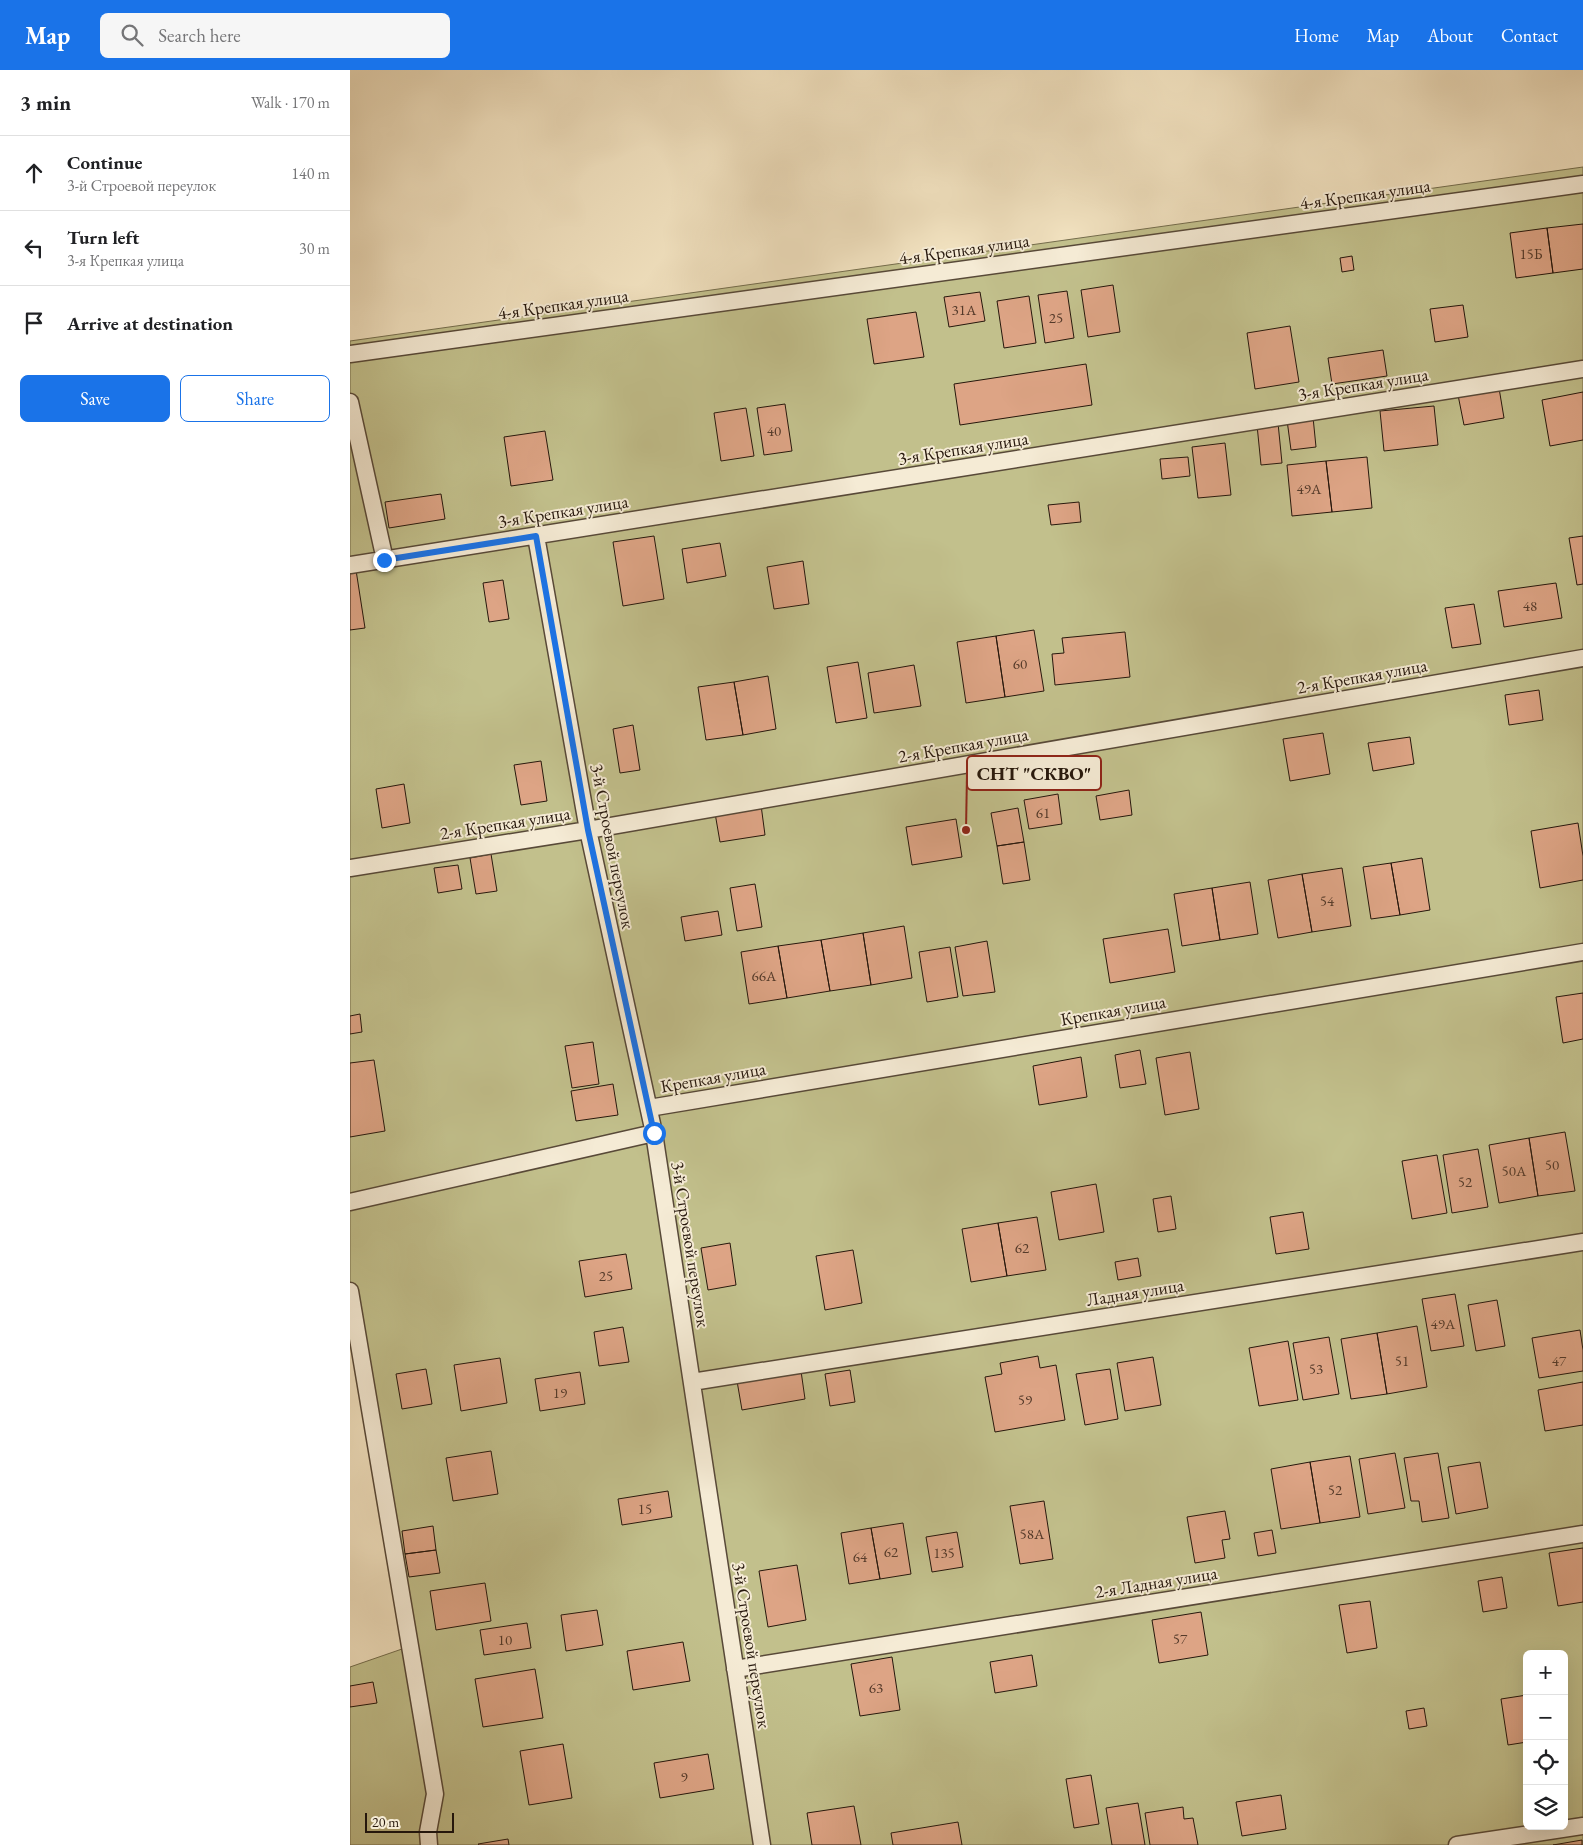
<!DOCTYPE html>
<html lang="en">
<head>
<meta charset="utf-8">
<style>
  :root { --surface:#fff; --page:#f6f6f6; --text:#202124; --muted:#757577; --line:#e0e0e0; --accent:#1a73e8 }
  body { margin:0; font-family:"EB Garamond",serif; background:var(--page); color:var(--text) }
  .controls { position:absolute; right:15px; bottom:15px; display:grid; overflow:hidden; border-radius:8px; box-shadow:0 5px 20px #0002 }
  .controls button { width:45px; height:45px; display:grid; place-items:center; padding:0; border:0; border-bottom:1px solid var(--line); background:var(--surface); color:var(--text); font:25px sans-serif }
  .scale { position:absolute; left:15px; bottom:12px; width:89px; box-sizing:border-box; padding-left:5px; border:2px solid #26170c; border-top:0; font-size:14px; line-height:18px; white-space:nowrap; color:#26170c; -webkit-text-stroke:4px #f5ebd5; paint-order:stroke }
  .stop { position:absolute; width:15px; height:15px; margin:-11px; border:4px solid #1a73e8; border-radius:50%; background:#fff }
  .stop.end { background:#1a73e8; border-color:#fff; box-shadow:0 1px 5px #0008 }
  .list { margin:0; padding:0; list-style:none }
  h2 { display:flex; justify-content:space-between; align-items:center; height:65px; margin:0; padding:0 20px; font-size:21px }
  h2 small { font-size:16px; font-weight:400; color:var(--muted) }
  .list li { display:grid; grid-template-columns:32px 1fr auto; gap:15px; align-items:center; box-sizing:border-box; height:75px; padding:0 20px; border-top:1px solid var(--line) }
  .list b { display:block; font-size:19px; white-space:nowrap }
  .list p { margin:0; font-size:16px; white-space:nowrap; color:var(--muted) }
  .list em { font-size:16px; font-style:normal; color:var(--muted) }
  .actions { display:flex; gap:10px; padding:15px 20px }
  .actions a { flex:1; padding:11px 0; border:1px solid var(--accent); border-radius:8px; text-align:center; font-size:18px; color:var(--accent) }
  .actions .main { background:var(--accent); color:#fff }
  .icon { flex:none; width:28px; height:28px; fill:none; stroke:currentColor; stroke-width:2; stroke-linecap:round; stroke-linejoin:round }
  .map { position:relative; flex:none; width:1233px; height:1775px; overflow:hidden }
  header { display:flex; align-items:center; gap:30px; box-sizing:border-box; height:70px; padding:0 25px; background:var(--accent); color:#fff }
  header strong { font-size:24px }
  nav { display:flex; gap:28px; margin-inline-start:auto; font-size:18px }
  .search { width:350px; height:45px; background:var(--page); display:flex; align-items:center; gap:12px; box-sizing:border-box; padding:0 18px; border-radius:8px; color:var(--muted); font-size:19px }
  main { display:flex }
  aside { flex:1; background:var(--surface) }
  .map>svg:first-child { display:block }
</style>
</head>
<body>
<header>
<strong>Map</strong>
<div class="search"><svg class="icon" aria-label="search" viewBox="0 0 24 24"><circle cx="10" cy="10" r="6"/><path d="M15 15l6 6"/></svg>Search here</div>
<nav><a>Home</a><a>Map</a><a>About</a><a>Contact</a></nav>
</header>
<main>
<aside>
<h2>3 min<small>Walk · 170 m</small></h2>
<ul class="list">
<li><svg class="icon" aria-label="ahead" viewBox="0 0 24 24"><path d="M12 20V5M6 11l6-6 6 6"/></svg><div><b>Continue</b><p>3-й Строевой переулок</p></div><em>140 m</em></li>
<li><svg class="icon" aria-label="left" viewBox="0 0 24 24"><path d="M17 20v-9H6M10 6l-5 5 5 5"/></svg><div><b>Turn left</b><p>3-я Крепкая улица</p></div><em>30 m</em></li>
<li><svg class="icon" aria-label="arrive" viewBox="0 0 24 24"><path d="M6 21V4h12l-3 4 3 4H6"/></svg><div><b>Arrive at destination</b></div></li>
</ul>
<div class="actions"><a class="main">Save</a><a>Share</a></div>
</aside>
<div class="map">
<svg width="1233" height="1775" viewBox="0 0 1233 1775">
  <rect width="100%" height="100%" fill="#f0e0be"/>
  <filter id="stains"><feTurbulence type="fractalNoise" baseFrequency=".004" numOctaves="4"/><feColorMatrix values="0 0 0 0 .2 0 0 0 0 .09 0 0 0 0 .02 0 0 0 .5 -.17"/></filter>
  <radialGradient id="worn" r=".72"><stop offset=".6" stop-color="#630" stop-opacity="0"/><stop offset="1" stop-color="#630" stop-opacity=".3"/></radialGradient>
  <path fill="#c2c08c" stroke="#746c4c" fill-rule="evenodd" d="M 1233,97 L 1233,1775 L 0,1775 L 0,1597 L 52,1579 L 0,1248 L 0,271 ZM 1177,1584 L 1214,1584 L 1214,1756 L 1177,1756 Z"/>
  <path fill="#dda485" stroke="#26170c" d="M 1233,154 L 1233,199 L 1203,203 L 1197,158 Z
    M 1197,158 L 1203,203 L 1166,208 L 1160,163 Z
    M 1002,186 L 1004,200 L 992,202 L 990,188 Z
    M 763,215 L 770,262 L 738,267 L 731,220 Z
    M 717,221 L 724,268 L 695,273 L 688,225 Z
    M 630,222 L 635,251 L 599,257 L 594,227 Z
    M 679,226 L 686,273 L 654,278 L 647,231 Z
    M 1113,235 L 1118,267 L 1085,272 L 1080,239 Z
    M 566,242 L 574,287 L 524,294 L 517,249 Z
    M 940,256 L 949,312 L 905,319 L 897,263 Z
    M 1033,280 L 1037,306 L 982,314 L 978,288 Z
    M 736,294 L 742,335 L 610,355 L 604,314 Z
    M 1149,318 L 1154,348 L 1114,355 L 1108,325 Z
    M 1233,322 L 1233,370 L 1200,376 L 1192,330 Z
    M 435,334 L 442,381 L 414,385 L 407,338 Z
    M 1084,336 L 1088,375 L 1034,381 L 1030,341 Z
    M 396,338 L 404,386 L 371,391 L 364,343 Z
    M 963,347 L 966,377 L 941,380 L 937,350 Z
    M 928,353 L 932,393 L 911,395 L 907,355 Z
    M 195,361 L 203,410 L 161,416 L 154,367 Z
    M 875,373 L 881,425 L 848,428 L 842,377 Z
    M 838,387 L 840,406 L 812,409 L 810,389 Z
    M 1017,387 L 1022,438 L 982,442 L 976,391 Z
    M 976,391 L 982,442 L 942,446 L 937,395 Z
    M 91,424 L 95,449 L 39,458 L 35,432 Z
    M 729,432 L 731,452 L 701,455 L 698,435 Z
    M 304,466 L 314,529 L 273,536 L 263,472 Z
    M 1233,466 L 1233,514 L 1227,515 L 1219,468 Z
    M 370,473 L 376,506 L 337,513 L 332,479 Z
    M 453,491 L 459,534 L 424,539 L 417,497 Z
    M 6,500 L 15,558 L 0,560 L 0,501 Z
    M 153,510 L 159,549 L 139,552 L 133,513 Z
    M 1206,513 L 1212,548 L 1154,557 L 1148,521 Z
    M 1124,534 L 1131,574 L 1102,578 L 1095,538 Z
    M 684,560 L 694,621 L 655,627 L 646,566 Z
    M 775,562 L 780,607 L 705,615 L 702,584 L 714,583 L 712,568 Z
    M 646,566 L 655,627 L 616,633 L 607,572 Z
    M 508,592 L 517,648 L 486,653 L 477,597 Z
    M 564,595 L 571,636 L 524,643 L 518,603 Z
    M 418,606 L 426,659 L 393,665 L 384,612 Z
    M 384,612 L 393,665 L 356,670 L 348,617 Z
    M 1189,620 L 1193,650 L 1159,655 L 1155,625 Z
    M 283,655 L 290,700 L 270,703 L 263,659 Z
    M 973,663 L 980,704 L 940,711 L 933,669 Z
    M 1060,667 L 1064,694 L 1023,701 L 1018,673 Z
    M 191,691 L 197,731 L 171,735 L 164,695 Z
    M 54,714 L 60,753 L 32,758 L 26,719 Z
    M 779,720 L 782,745 L 750,750 L 746,726 Z
    M 708,724 L 712,754 L 679,759 L 674,730 Z
    M 411,735 L 415,765 L 370,772 L 365,743 Z
    M 668,738 L 674,772 L 647,776 L 641,743 Z
    M 606,749 L 612,787 L 562,795 L 556,757 Z
    M 1228,753 L 1233,786 L 1233,810 L 1190,818 L 1181,761 Z
    M 674,772 L 680,810 L 653,814 L 647,776 Z
    M 141,784 L 147,821 L 126,824 L 120,788 Z
    M 1072,788 L 1080,840 L 1050,845 L 1041,793 Z
    M 1041,793 L 1050,845 L 1021,849 L 1013,797 Z
    M 108,795 L 112,819 L 88,823 L 84,798 Z
    M 992,798 L 1001,856 L 962,862 L 952,804 Z
    M 952,804 L 962,862 L 928,868 L 918,810 Z
    M 900,812 L 908,864 L 870,870 L 862,818 Z
    M 405,814 L 412,857 L 387,861 L 380,818 Z
    M 862,818 L 870,870 L 832,876 L 824,824 Z
    M 368,841 L 372,865 L 335,871 L 331,847 Z
    M 554,856 L 562,908 L 521,915 L 513,863 Z
    M 818,859 L 825,902 L 760,913 L 753,869 Z
    M 513,863 L 521,915 L 480,921 L 471,870 Z
    M 471,870 L 480,921 L 437,928 L 428,876 Z
    M 637,871 L 645,922 L 613,926 L 605,877 Z
    M 428,876 L 437,928 L 399,934 L 391,882 Z
    M 600,877 L 608,927 L 577,932 L 569,882 Z
    M 1233,923 L 1233,969 L 1213,973 L 1206,927 Z
    M 10,944 L 12,962 L 0,964 L 0,946 Z
    M 243,972 L 249,1014 L 222,1018 L 215,976 Z
    M 790,980 L 796,1014 L 770,1018 L 765,985 Z
    M 840,982 L 849,1039 L 815,1045 L 806,988 Z
    M 731,987 L 737,1027 L 689,1035 L 683,996 Z
    M 24,990 L 35,1061 L 0,1067 L 0,993 Z
    M 263,1014 L 268,1045 L 226,1051 L 221,1021 Z
    M 1215,1062 L 1225,1121 L 1188,1126 L 1179,1068 Z
    M 1179,1068 L 1188,1126 L 1149,1133 L 1139,1075 Z
    M 1128,1079 L 1138,1137 L 1102,1143 L 1093,1085 Z
    M 1087,1085 L 1097,1143 L 1062,1149 L 1052,1091 Z
    M 746,1114 L 754,1162 L 709,1170 L 701,1122 Z
    M 821,1126 L 826,1159 L 808,1162 L 803,1129 Z
    M 953,1142 L 959,1179 L 926,1184 L 920,1147 Z
    M 687,1147 L 696,1200 L 657,1206 L 648,1153 Z
    M 648,1153 L 657,1206 L 621,1212 L 612,1159 Z
    M 380,1173 L 386,1215 L 358,1220 L 351,1178 Z
    M 503,1180 L 512,1233 L 475,1240 L 466,1186 Z
    M 276,1184 L 282,1219 L 235,1227 L 229,1191 Z
    M 788,1188 L 791,1206 L 768,1210 L 765,1192 Z
    M 1105,1224 L 1114,1276 L 1081,1281 L 1072,1229 Z
    M 1147,1230 L 1155,1276 L 1126,1281 L 1118,1235 Z
    M 1067,1256 L 1077,1317 L 1037,1324 L 1027,1263 Z
    M 273,1257 L 279,1292 L 249,1296 L 244,1262 Z
    M 1230,1260 L 1233,1280 L 1233,1301 L 1189,1308 L 1182,1268 Z
    M 1027,1263 L 1037,1324 L 1001,1329 L 991,1269 Z
    M 979,1267 L 989,1324 L 953,1330 L 943,1273 Z
    M 938,1271 L 948,1330 L 909,1336 L 899,1278 Z
    M 688,1286 L 690,1298 L 706,1295 L 715,1350 L 645,1362 L 635,1307 L 652,1304 L 650,1293 Z
    M 803,1287 L 811,1335 L 775,1341 L 767,1293 Z
    M 150,1288 L 157,1333 L 111,1341 L 104,1295 Z
    M 76,1299 L 82,1334 L 52,1339 L 46,1304 Z
    M 760,1299 L 768,1349 L 735,1355 L 726,1304 Z
    M 500,1300 L 505,1332 L 480,1336 L 475,1304 Z
    M 451,1301 L 455,1329 L 392,1340 L 387,1311 Z
    M 230,1302 L 235,1334 L 190,1341 L 185,1309 Z
    M 1233,1312 L 1233,1355 L 1195,1361 L 1188,1320 Z
    M 141,1381 L 148,1424 L 103,1431 L 96,1388 Z
    M 1045,1383 L 1055,1438 L 1018,1444 L 1009,1389 Z
    M 1088,1383 L 1099,1448 L 1072,1452 L 1069,1431 L 1061,1431 L 1054,1388 Z
    M 1000,1386 L 1010,1447 L 970,1453 L 960,1392 Z
    M 960,1392 L 970,1453 L 931,1459 L 921,1399 Z
    M 1130,1392 L 1138,1438 L 1106,1444 L 1098,1397 Z
    M 318,1421 L 322,1447 L 272,1455 L 268,1429 Z
    M 694,1431 L 703,1489 L 670,1494 L 660,1436 Z
    M 875,1441 L 880,1469 L 872,1470 L 875,1488 L 845,1493 L 837,1447 Z
    M 553,1453 L 561,1504 L 530,1509 L 521,1458 Z
    M 83,1456 L 86,1480 L 55,1484 L 52,1461 Z
    M 521,1458 L 530,1509 L 499,1514 L 491,1463 Z
    M 922,1460 L 926,1483 L 908,1486 L 904,1463 Z
    M 607,1462 L 613,1497 L 582,1502 L 576,1467 Z
    M 1233,1478 L 1233,1532 L 1208,1536 L 1199,1483 Z
    M 86,1480 L 90,1503 L 59,1507 L 55,1484 Z
    M 447,1495 L 456,1550 L 418,1557 L 409,1501 Z
    M 1152,1507 L 1157,1538 L 1133,1542 L 1128,1511 Z
    M 135,1513 L 141,1551 L 86,1560 L 80,1521 Z
    M 1020,1531 L 1027,1578 L 997,1583 L 989,1535 Z
    M 247,1540 L 253,1575 L 216,1581 L 211,1545 Z
    M 851,1542 L 858,1585 L 809,1593 L 802,1550 Z
    M 177,1553 L 181,1578 L 134,1585 L 130,1560 Z
    M 333,1572 L 340,1611 L 283,1620 L 277,1581 Z
    M 682,1585 L 687,1616 L 645,1623 L 640,1592 Z
    M 542,1587 L 550,1640 L 510,1646 L 501,1594 Z
    M 185,1599 L 193,1648 L 133,1657 L 125,1609 Z
    M 23,1612 L 27,1633 L 0,1637 L 0,1616 Z
    M 1177,1625 L 1177,1672 L 1158,1675 L 1151,1629 Z
    M 1074,1638 L 1077,1656 L 1059,1659 L 1056,1641 Z
    M 213,1674 L 222,1728 L 179,1735 L 170,1681 Z
    M 358,1684 L 364,1719 L 310,1728 L 304,1693 Z
    M 741,1705 L 749,1754 L 724,1758 L 716,1709 Z
    M 931,1725 L 936,1759 L 892,1766 L 886,1732 Z
    M 788,1733 L 795,1775 L 762,1775 L 756,1738 Z
    M 504,1736 L 511,1775 L 462,1775 L 457,1743 Z
    M 833,1737 L 834,1749 L 843,1748 L 848,1775 L 800,1775 L 795,1743 Z
    M 608,1752 L 612,1775 L 543,1775 L 541,1763 Z
    M 158,1769 L 159,1775 L 129,1775 L 128,1774 Z
    M 1232,1770 L 1232,1775 L 1203,1775 Z"/>
  <g fill="none" stroke-linecap="round" stroke-linejoin="round">
    <g stroke="#584938" stroke-width="19">
      <path id="service" d="M 0,284 L 1233,114
        M 0,332 L 35,490
        M 186,466 L 238,760 L 304,1063 L 412,1775
        M 0,495 L 1233,299
        M 0,798 L 238,760 L 1233,588
        M 299,1038 L 1233,882
        M 0,1132 L 304,1063
        M 0,1221 L 85,1724 L 78,1762 L 79,1775
        M 342,1312 L 1233,1172
        M 385,1599 L 1233,1464
        M 1107,1775 L 1233,1756"/>
    </g>
    <use href="#service" stroke="#f5ebd5" stroke-width="16"/>
  </g>
  <g fill="none" stroke-linecap="round" stroke-linejoin="round">
    <path stroke="#1a73e8" stroke-width="6" d="M 34,490 L 186,466 L 238,760 L 304,1063"/>
  </g>
  <g text-anchor="middle" dominant-baseline="central" stroke-width="4" stroke-linejoin="round" paint-order="stroke">
    <g font-size="15" fill="#543a2a">
      <text x="1181" y="183">15Б</text>
      <text x="614" y="239">31А</text>
      <text x="706" y="247">25</text>
      <text x="424" y="360">40</text>
      <text x="959" y="418">49А</text>
      <text x="1180" y="535">48</text>
      <text x="670" y="593">60</text>
      <text x="693" y="742">61</text>
      <text x="977" y="830">54</text>
      <text x="414" y="905">66А</text>
      <text x="1202" y="1094">50</text>
      <text x="1164" y="1100">50А</text>
      <text x="1115" y="1111">52</text>
      <text x="672" y="1177">62</text>
      <text x="256" y="1205">25</text>
      <text x="1093" y="1253">49А</text>
      <text x="1052" y="1290">51</text>
      <text x="1209" y="1290">47</text>
      <text x="966" y="1298">53</text>
      <text x="210" y="1322">19</text>
      <text x="675" y="1329">59</text>
      <text x="985" y="1419">52</text>
      <text x="295" y="1438">15</text>
      <text x="682" y="1463">58А</text>
      <text x="541" y="1481">62</text>
      <text x="594" y="1482">135</text>
      <text x="510" y="1486">64</text>
      <text x="830" y="1568">57</text>
      <text x="155" y="1569">10</text>
      <text x="526" y="1617">63</text>
      <text x="334" y="1706">9</text>
    </g>
    <g font-size="18" fill="#26170c" stroke="#f5ebd5">
      <text transform="translate(1015 124) rotate(-8)">4-я Крепкая улица</text>
      <text transform="translate(614 179) rotate(-8)">4-я Крепкая улица</text>
      <text transform="translate(213 234) rotate(-8)">4-я Крепкая улица</text>
      <text transform="translate(1013 314) rotate(-9)">3-я Крепкая улица</text>
      <text transform="translate(613 378) rotate(-9)">3-я Крепкая улица</text>
      <text transform="translate(213 441) rotate(-9)">3-я Крепкая улица</text>
      <text transform="translate(1012 606) rotate(-10)">2-я Крепкая улица</text>
      <text transform="translate(613 675) rotate(-10)">2-я Крепкая улица</text>
      <text transform="translate(155 753) rotate(-9)">2-я Крепкая улица</text>
      <text transform="translate(263 776) rotate(79)">3-й Строевой переулок</text>
      <text transform="translate(763 940) rotate(-10)">Крепкая улица</text>
      <text transform="translate(363 1007) rotate(-10)">Крепкая улица</text>
      <text transform="translate(341 1174) rotate(81)">3-й Строевой переулок</text>
      <text transform="translate(785 1222) rotate(-9)">Ладная улица</text>
      <text transform="translate(806 1512) rotate(-9)">2-я Ладная улица</text>
      <text transform="translate(402 1575) rotate(81)">3-й Строевой переулок</text>
    </g>
  </g>
  <path fill="none" stroke="#8f2418" stroke-width="2" d="M616 760L617 703"/>
  <circle fill="#8f2418" stroke="#f5ebd5" stroke-width="2" cx="616" cy="760" r="5"/>
  <rect fill="#f5ebd5" stroke="#8f2418" stroke-width="2" x="617" y="686" width="134" height="34" rx="5"/>
  <g font-size="19" text-anchor="middle" font-weight="bold" fill="#26170c">
    <text x="684" y="710">СНТ "СКВО"</text>
  </g>
  <rect width="100%" height="100%" filter="url(#stains)"/>
  <rect width="100%" height="100%" fill="url(#worn)"/>
</svg>
<div class="controls">
<button>+</button>
<button>−</button>
<button><svg class="icon" aria-label="locate" viewBox="0 0 24 24"><circle cx="12" cy="12" r="6"/><path d="M12 2v4M12 18v4M2 12h4M18 12h4"/></svg></button>
<button><svg class="icon" aria-label="layers" viewBox="0 0 24 24"><path d="M12 4l9 5-9 5-9-5zM3 14l9 5 9-5"/></svg></button>
</div>
<div class="scale">20 m</div>
<div class="stop" style="left:304px;top:1063px"></div>
<div class="stop end" style="left:34px;top:490px"></div>
</div>
</main>
</body>
</html>
